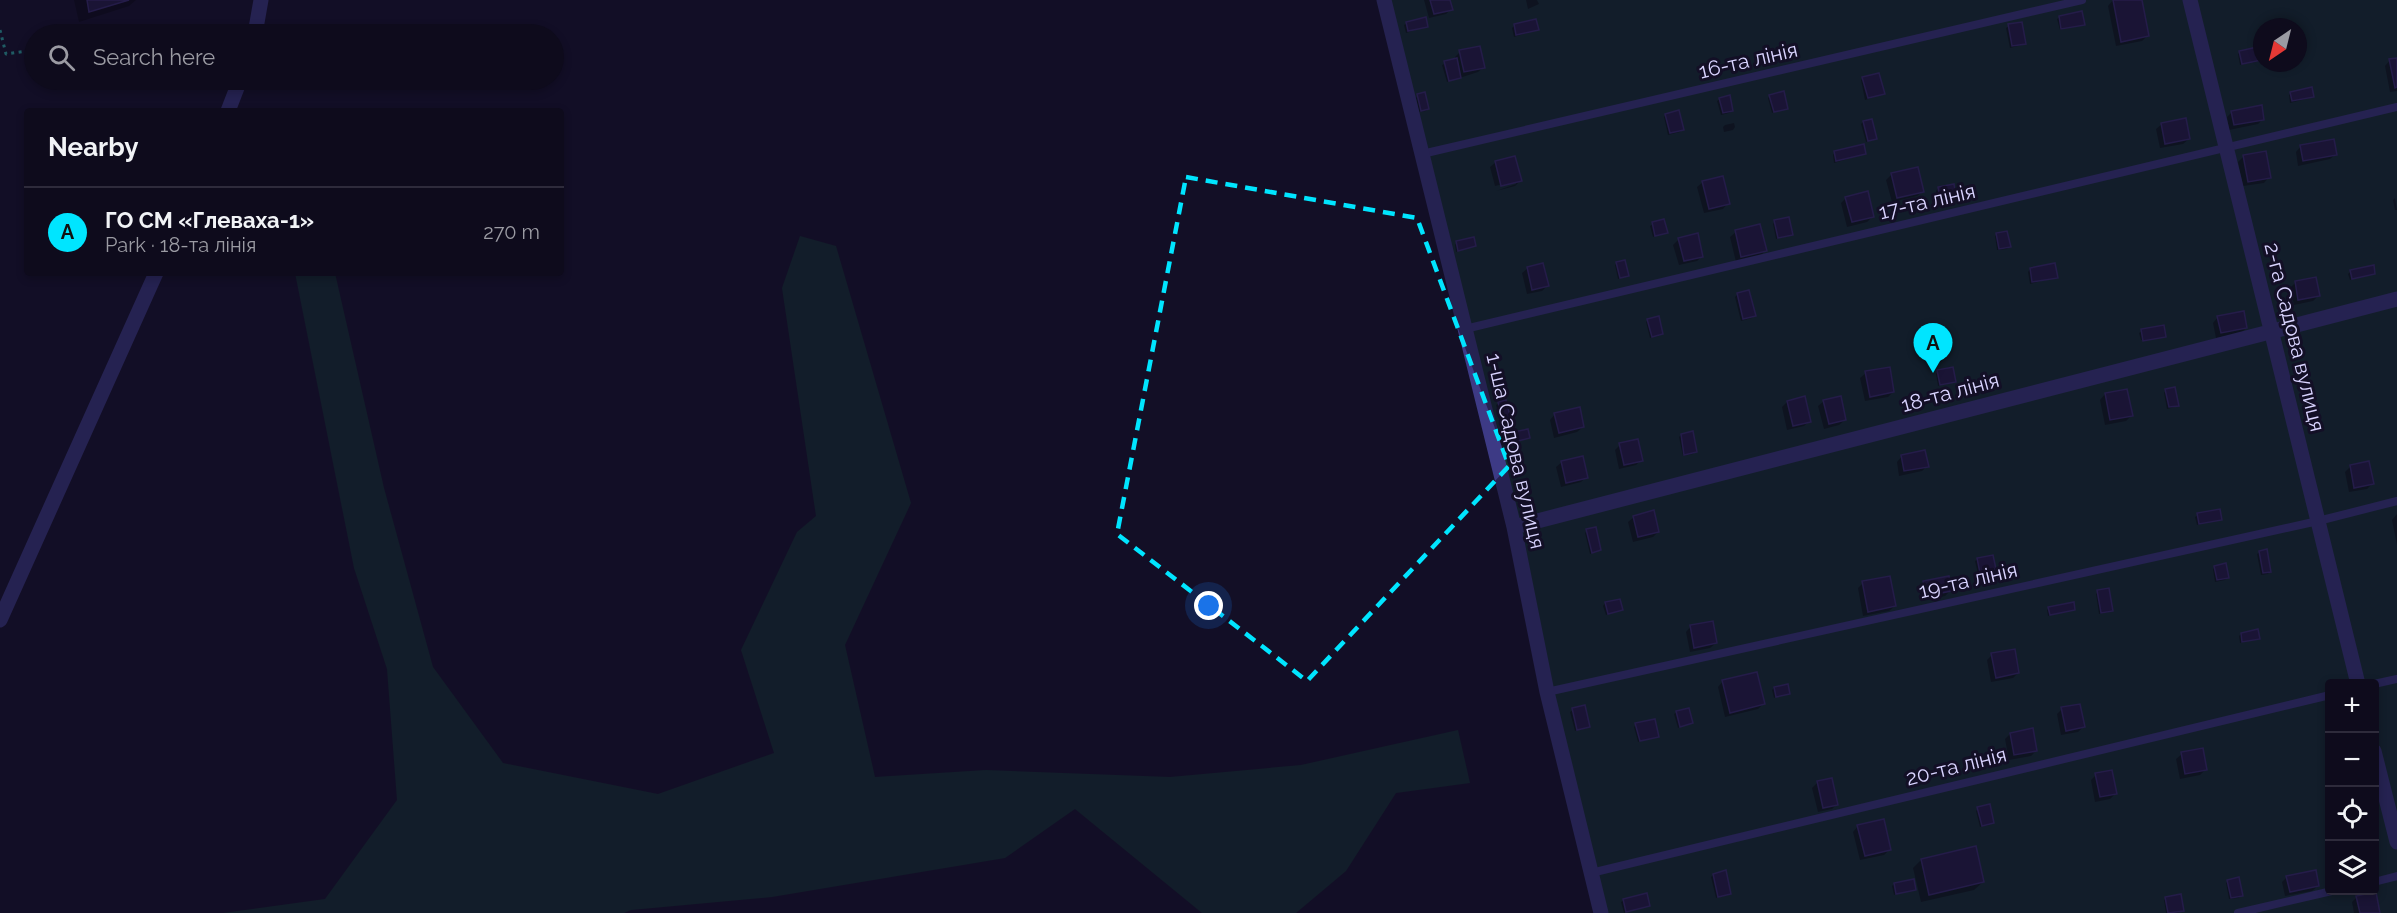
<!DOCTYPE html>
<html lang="en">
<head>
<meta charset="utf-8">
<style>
  :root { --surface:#0e0b1c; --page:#171425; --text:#f1f3f6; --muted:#9b9ba3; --line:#2e2b3b; --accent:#00e5ff }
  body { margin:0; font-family:Raleway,sans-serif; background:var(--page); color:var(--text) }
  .controls { position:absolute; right:18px; bottom:18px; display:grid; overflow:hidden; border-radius:6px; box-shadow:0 3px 9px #0003 }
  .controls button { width:54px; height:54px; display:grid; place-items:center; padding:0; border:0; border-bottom:2px solid var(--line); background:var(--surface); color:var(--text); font:30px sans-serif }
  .compass { position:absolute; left:2253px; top:18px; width:54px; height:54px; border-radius:50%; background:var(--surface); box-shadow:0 3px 9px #0003; rotate:215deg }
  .you { position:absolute; left:1209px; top:606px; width:21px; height:21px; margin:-15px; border:4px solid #fff; border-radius:50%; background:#1a73e8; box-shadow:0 0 0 9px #1a73e833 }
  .badge { display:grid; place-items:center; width:39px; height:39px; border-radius:50%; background:var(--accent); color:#111; font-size:20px; font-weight:700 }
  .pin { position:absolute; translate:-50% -50px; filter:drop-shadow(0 2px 3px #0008) }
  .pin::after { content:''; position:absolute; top:32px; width:21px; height:18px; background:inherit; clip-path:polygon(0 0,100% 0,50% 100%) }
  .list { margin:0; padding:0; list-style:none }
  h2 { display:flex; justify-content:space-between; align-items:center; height:78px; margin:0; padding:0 24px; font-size:26px }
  h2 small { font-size:20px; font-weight:400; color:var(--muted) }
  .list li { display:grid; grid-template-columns:39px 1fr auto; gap:18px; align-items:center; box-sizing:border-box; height:90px; padding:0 24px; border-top:2px solid var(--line) }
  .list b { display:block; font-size:22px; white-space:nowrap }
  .list p { margin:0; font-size:20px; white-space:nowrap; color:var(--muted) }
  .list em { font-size:20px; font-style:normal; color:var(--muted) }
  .icon { flex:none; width:33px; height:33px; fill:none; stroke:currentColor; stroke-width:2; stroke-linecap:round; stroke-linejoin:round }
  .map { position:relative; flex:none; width:2397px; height:913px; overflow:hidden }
  .search { position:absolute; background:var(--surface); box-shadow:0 3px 9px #0003; left:24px; top:24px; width:540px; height:66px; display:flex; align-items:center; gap:15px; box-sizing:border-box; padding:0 21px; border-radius:33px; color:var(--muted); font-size:22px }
  .panel { position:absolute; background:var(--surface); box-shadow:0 3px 9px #0003; left:24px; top:108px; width:540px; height:168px; border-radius:6px }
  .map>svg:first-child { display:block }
</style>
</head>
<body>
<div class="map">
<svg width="2397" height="913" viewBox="0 0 2397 913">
  <rect width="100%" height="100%" fill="#130f26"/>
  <path fill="#12302f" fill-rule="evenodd" d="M 1378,0 L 2397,0 L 2397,913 L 1601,913 ZM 2262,27 L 2298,27 L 2298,63 L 2262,63 ZM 2330,684 L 2374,684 L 2374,890 L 2330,890 Z
    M 800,236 L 836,246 L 911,503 L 845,645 L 875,777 L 986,770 L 1170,777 L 1301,765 L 1458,730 L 1470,783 L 1396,793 L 1346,871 L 1296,913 L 1202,913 L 1075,809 L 1005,858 L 772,897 L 631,910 L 624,913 L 223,913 L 325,899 L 397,800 L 387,669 L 354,568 L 295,273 L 335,273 L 384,488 L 433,667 L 503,763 L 658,794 L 774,753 L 741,650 L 797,532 L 816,516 L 782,288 Z"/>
  <path fill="#0007" d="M 74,0 L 136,0 L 129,6 L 79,22 Z
    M 1424,0 L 1449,0 L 1451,9 L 1446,14 L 1429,18 Z
    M 1526,0 L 1537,0 L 1539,4 L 1528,9 Z
    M 2113,0 L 2140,0 L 2147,36 L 2142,41 L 2116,46 L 2108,6 Z
    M 2060,17 L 2083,24 L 2060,30 L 2057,19 Z
    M 1407,23 L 1427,26 L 1406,33 L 1404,25 Z
    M 1514,26 L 1537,30 L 1514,37 L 1512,28 Z
    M 2009,26 L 2025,43 L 2022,45 L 2010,48 L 2006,28 Z
    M 2262,50 L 2261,61 L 2240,65 L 2238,54 L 2240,52 Z
    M 1460,52 L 1484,67 L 1478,72 L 1447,82 L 1442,65 L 1455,60 L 1455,57 Z
    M 2397,59 L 2397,91 L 2390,92 L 2385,66 L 2390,60 Z
    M 1863,78 L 1883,94 L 1865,100 L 1861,80 Z
    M 2291,93 L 2313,97 L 2290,103 L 2289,95 Z
    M 1418,96 L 1428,109 L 1426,111 L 1419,112 L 1416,98 Z
    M 1770,96 L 1787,108 L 1772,113 L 1768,98 Z
    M 1720,99 L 1732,111 L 1729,113 L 1721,115 L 1717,101 Z
    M 2232,112 L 2263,119 L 2258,124 L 2229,130 L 2227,117 Z
    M 1666,115 L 1682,130 L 1680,132 L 1668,135 L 1664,117 Z
    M 1863,122 L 1875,138 L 1873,140 L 1866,142 L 1861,124 Z
    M 1734,123 L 1735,127 L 1733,130 L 1724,132 L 1723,127 L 1725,125 Z
    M 2162,124 L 2189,139 L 2183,144 L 2160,148 L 2156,129 Z
    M 2301,146 L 2336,154 L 2330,159 L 2298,166 L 2296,152 Z
    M 1835,152 L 1865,154 L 1834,163 L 1833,155 Z
    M 2243,157 L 2269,177 L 2264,183 L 2243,186 L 2238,162 Z
    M 1496,162 L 1520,181 L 1515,186 L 1496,191 L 1516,184 L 1516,181 L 1495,186 L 1490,167 Z
    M 1892,174 L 1923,191 L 1917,196 L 1892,202 L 1886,180 Z
    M 1703,182 L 1728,203 L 1723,209 L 1704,213 L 1697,187 Z
    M 1938,188 L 1955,196 L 1938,201 L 1936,191 Z
    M 1846,198 L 1872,217 L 1867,222 L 1847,227 L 1841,203 Z
    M 2395,198 L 2397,210 L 2395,210 L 2393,200 Z
    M 1775,222 L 1791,235 L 1776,239 L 1773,224 Z
    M 1653,224 L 1666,232 L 1653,237 L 1650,226 Z
    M 1736,232 L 1765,251 L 1760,256 L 1736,262 L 1730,237 Z
    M 1997,234 L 2009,247 L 2007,249 L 1997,250 L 1995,236 Z
    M 1679,239 L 1702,256 L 1697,261 L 1679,265 L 1673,245 Z
    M 1457,242 L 1475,246 L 1456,252 L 1455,245 Z
    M 1617,263 L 1628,275 L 1625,277 L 1618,279 L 1615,265 Z
    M 1528,268 L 1547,286 L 1542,291 L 1527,294 L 1522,273 Z
    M 2030,269 L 2056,277 L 2030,284 L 2028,272 Z
    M 2351,271 L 2374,274 L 2350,280 L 2348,274 Z
    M 2295,283 L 2318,296 L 2313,301 L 2294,305 L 2290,288 Z
    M 1737,295 L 1754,316 L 1752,318 L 1741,321 L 1735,297 Z
    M 2218,317 L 2246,328 L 2241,333 L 2216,338 L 2213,323 Z
    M 1648,320 L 1662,334 L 1659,336 L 1650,338 L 1646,322 Z
    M 2142,331 L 2164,336 L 2141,340 L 2139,333 Z
    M 1938,372 L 1954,381 L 1938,386 L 1936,374 Z
    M 1866,373 L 1893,392 L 1888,397 L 1865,401 L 1860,378 Z
    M 2166,390 L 2177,405 L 2175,407 L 2167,409 L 2164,393 Z
    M 2105,394 L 2131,416 L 2126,421 L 2105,425 L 2100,400 Z
    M 1824,401 L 1845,420 L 1839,425 L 1824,429 L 1818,406 Z
    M 1787,402 L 1809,421 L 1804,426 L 1787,430 L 1782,407 Z
    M 1499,403 L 1509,420 L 1507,422 L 1501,423 L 1496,405 Z
    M 1555,414 L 1583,427 L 1577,432 L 1554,438 L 1550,420 Z
    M 1509,435 L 1529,437 L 1508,444 L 1507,437 Z
    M 1681,435 L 1695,452 L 1693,454 L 1683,456 L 1679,437 Z
    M 1620,445 L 1641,460 L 1636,465 L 1619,469 L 1615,450 Z
    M 1902,456 L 1927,466 L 1922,471 L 1899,476 L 1897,462 Z
    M 1562,462 L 1586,477 L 1581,482 L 1561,487 L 1556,467 Z
    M 2368,463 L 2372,484 L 2367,489 L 2349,492 L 2345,472 L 2350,467 Z
    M 2397,514 L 2397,545 L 2392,520 Z
    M 2198,515 L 2220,519 L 2197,525 L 2195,517 Z
    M 1634,517 L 1658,532 L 1653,537 L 1633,542 L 1628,522 Z
    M 1587,531 L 1599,550 L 1597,552 L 1590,554 L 1585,533 Z
    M 2260,552 L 2270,571 L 2268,574 L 2261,575 L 2257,554 Z
    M 1978,559 L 1995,569 L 1978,574 L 1975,561 Z
    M 2215,567 L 2227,578 L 2225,580 L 2215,582 L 2213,569 Z
    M 1924,582 L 1950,591 L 1945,596 L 1921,601 L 1919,588 Z
    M 1863,583 L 1895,606 L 1889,611 L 1863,616 L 1858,588 Z
    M 2098,592 L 2112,610 L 2109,612 L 2099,614 L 2096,594 Z
    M 1605,603 L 1621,610 L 1606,615 L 1603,606 Z
    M 2049,608 L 2074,610 L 2048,616 L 2047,610 Z
    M 1691,626 L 1716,643 L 1710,648 L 1690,652 L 1686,632 Z
    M 2241,634 L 2259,638 L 2240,643 L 2239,636 Z
    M 1992,655 L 2018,673 L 2013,678 L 1991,682 L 1987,660 Z
    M 1723,681 L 1763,704 L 1758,709 L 1725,717 L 1718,687 Z
    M 1774,688 L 1788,693 L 1774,698 L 1772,690 Z
    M 2062,709 L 2083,727 L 2078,732 L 2061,735 L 2057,714 Z
    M 1573,710 L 1588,726 L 1586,728 L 1575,731 L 1570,712 Z
    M 1677,712 L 1691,723 L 1678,728 L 1674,714 Z
    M 1636,725 L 1658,736 L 1638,742 L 1634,727 Z
    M 2010,734 L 2036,751 L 2031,756 L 2009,760 L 2005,739 Z
    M 2182,754 L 2205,770 L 2200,775 L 2180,779 L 2176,759 Z
    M 2096,775 L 2115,794 L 2110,799 L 2095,802 L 2091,780 Z
    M 1831,779 L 1837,804 L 1832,809 L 1818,812 L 1812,788 L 1817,783 Z
    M 1978,809 L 1993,823 L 1990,825 L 1980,827 L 1976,811 Z
    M 1858,826 L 1890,849 L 1884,855 L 1860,860 L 1853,832 Z
    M 1921,860 L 1983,882 L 1974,890 L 1921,902 L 1913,868 Z
    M 1713,875 L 1730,893 L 1728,895 L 1716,898 L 1711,877 Z
    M 2287,877 L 2318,886 L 2312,891 L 2285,896 L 2282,882 Z
    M 2228,881 L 2241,895 L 2239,898 L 2229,899 L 2226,883 Z
    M 1894,884 L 1914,889 L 1894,895 L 1892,886 Z
    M 2357,897 L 2379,913 L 2354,913 L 2352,902 Z
    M 2166,898 L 2183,910 L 2178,913 L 2166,913 L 2164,900 Z
    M 1624,900 L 1648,905 L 1624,913 L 1621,902 Z"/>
  <path fill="#241b47" stroke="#3b2d73" stroke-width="1.5" d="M 87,0 L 129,0 L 89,12 Z
    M 1430,0 L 1450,0 L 1453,10 L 1434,14 Z
    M 2113,0 L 2142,0 L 2149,36 L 2121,42 Z
    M 2082,11 L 2085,25 L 2061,29 L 2059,16 Z
    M 1426,17 L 1428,27 L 1408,31 L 1406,22 Z
    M 1536,19 L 1539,30 L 1516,35 L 1514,24 Z
    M 2022,22 L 2026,44 L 2012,46 L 2008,24 Z
    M 1480,46 L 1485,68 L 1464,72 L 1459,50 Z
    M 2262,46 L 2262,60 L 2242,64 L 2239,51 Z
    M 1457,58 L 1461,78 L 1449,81 L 1444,61 Z
    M 2397,58 L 2397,87 L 2395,88 L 2389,59 Z
    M 1879,73 L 1885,94 L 1868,98 L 1862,77 Z
    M 2312,87 L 2314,97 L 2292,101 L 2290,92 Z
    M 1784,91 L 1788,109 L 1774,112 L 1769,95 Z
    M 1425,92 L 1429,109 L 1421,111 L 1417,94 Z
    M 1730,95 L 1733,111 L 1723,113 L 1719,98 Z
    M 2262,105 L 2264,120 L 2234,125 L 2231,111 Z
    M 1679,110 L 1684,130 L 1670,133 L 1665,114 Z
    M 2186,118 L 2190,139 L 2165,144 L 2161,123 Z
    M 1872,119 L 1877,139 L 1868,141 L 1863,121 Z
    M 2334,139 L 2337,155 L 2303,161 L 2300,145 Z
    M 1864,144 L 1866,154 L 1836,161 L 1834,151 Z
    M 2266,151 L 2271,178 L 2248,182 L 2243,155 Z
    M 1515,156 L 1522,181 L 1501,186 L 1495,161 Z
    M 1918,167 L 1924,192 L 1897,198 L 1891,173 Z
    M 1723,176 L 1730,204 L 1709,209 L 1702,181 Z
    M 1954,184 L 1956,197 L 1940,200 L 1938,187 Z
    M 1868,191 L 1874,217 L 1852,222 L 1845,197 Z
    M 1789,217 L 1793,235 L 1778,238 L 1774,220 Z
    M 1664,219 L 1668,233 L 1655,236 L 1652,222 Z
    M 1760,224 L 1767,251 L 1741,257 L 1735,230 Z
    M 2007,231 L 2011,247 L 1999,249 L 1996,233 Z
    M 1698,233 L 1703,257 L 1684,261 L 1678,238 Z
    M 1474,237 L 1476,246 L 1458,251 L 1456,241 Z
    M 1625,260 L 1629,276 L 1620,278 L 1616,262 Z
    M 1543,263 L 1549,286 L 1532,290 L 1527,267 Z
    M 2055,263 L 2058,278 L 2032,282 L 2030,268 Z
    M 2374,265 L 2375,274 L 2352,279 L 2350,270 Z
    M 2316,277 L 2320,296 L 2298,300 L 2295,281 Z
    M 1749,290 L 1756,316 L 1743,319 L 1737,293 Z
    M 2244,311 L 2247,328 L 2221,333 L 2217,316 Z
    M 1659,316 L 1663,334 L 1652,337 L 1647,319 Z
    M 2164,325 L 2166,337 L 2143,341 L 2141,329 Z
    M 1890,367 L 1894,392 L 1870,397 L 1865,371 Z
    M 1953,367 L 1956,382 L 1940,385 L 1937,370 Z
    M 2175,387 L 2179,406 L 2169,407 L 2165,389 Z
    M 2127,389 L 2133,416 L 2110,420 L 2105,393 Z
    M 1805,396 L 1811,422 L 1793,426 L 1787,401 Z
    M 1841,396 L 1846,420 L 1829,424 L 1823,400 Z
    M 1506,400 L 1511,420 L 1503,422 L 1498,402 Z
    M 1580,407 L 1584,427 L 1559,433 L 1554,413 Z
    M 1528,429 L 1530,438 L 1510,443 L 1508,433 Z
    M 1693,431 L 1697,452 L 1684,455 L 1681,434 Z
    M 1638,439 L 1643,461 L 1624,465 L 1619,443 Z
    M 1925,450 L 1929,467 L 1904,471 L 1901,455 Z
    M 1583,456 L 1588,478 L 1566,483 L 1561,461 Z
    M 2369,461 L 2374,484 L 2354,488 L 2350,465 Z
    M 2220,509 L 2222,520 L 2199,524 L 2197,513 Z
    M 1654,510 L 1659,532 L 1638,537 L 1633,516 Z
    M 1596,527 L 1601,550 L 1592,553 L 1586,529 Z
    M 2267,549 L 2271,572 L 2263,573 L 2259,551 Z
    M 1993,555 L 1996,569 L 1980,573 L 1977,558 Z
    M 2226,563 L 2229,578 L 2217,580 L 2214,566 Z
    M 1890,576 L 1896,606 L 1868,612 L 1862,581 Z
    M 1949,576 L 1952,591 L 1926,596 L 1923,581 Z
    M 2109,588 L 2113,611 L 2101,613 L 2097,590 Z
    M 1620,599 L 1623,610 L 1608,614 L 1605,602 Z
    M 2074,602 L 2075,610 L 2050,615 L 2048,607 Z
    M 1713,621 L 1717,643 L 1694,648 L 1690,625 Z
    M 2258,629 L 2260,639 L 2242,642 L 2241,633 Z
    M 2015,649 L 2019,673 L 1996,678 L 1991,653 Z
    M 1757,672 L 1765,704 L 1730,713 L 1722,680 Z
    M 1788,684 L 1790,694 L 1776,697 L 1774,687 Z
    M 2080,704 L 2085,727 L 2066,731 L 2061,707 Z
    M 1585,705 L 1590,727 L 1577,730 L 1572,708 Z
    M 1689,708 L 1693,723 L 1680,727 L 1676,711 Z
    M 1655,719 L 1659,737 L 1640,741 L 1635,723 Z
    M 2033,728 L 2037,751 L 2014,755 L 2010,733 Z
    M 2203,748 L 2207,770 L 2185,774 L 2181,752 Z
    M 2112,770 L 2117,794 L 2100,797 L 2095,773 Z
    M 1832,778 L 1838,805 L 1823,808 L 1817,781 Z
    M 1990,804 L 1994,823 L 1982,826 L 1977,807 Z
    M 1884,819 L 1891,850 L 1865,856 L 1857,825 Z
    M 1976,846 L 1984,882 L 1929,895 L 1921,859 Z
    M 1726,870 L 1731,894 L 1718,897 L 1713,874 Z
    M 2316,870 L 2319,886 L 2290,892 L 2286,876 Z
    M 2239,877 L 2243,896 L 2231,898 L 2227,880 Z
    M 1914,879 L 1916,890 L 1896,894 L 1894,883 Z
    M 2376,892 L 2380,913 L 2360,913 L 2356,896 Z
    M 1647,893 L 1650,906 L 1626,912 L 1623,899 Z
    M 2181,894 L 2184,911 L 2168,913 L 2165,897 Z"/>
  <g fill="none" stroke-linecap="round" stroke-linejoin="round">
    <path stroke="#2fb8b0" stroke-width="3" stroke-dasharray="3 4.5" stroke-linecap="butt" d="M 0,30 L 6,54 L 34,50"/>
    <path stroke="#3d3a85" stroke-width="8" d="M 1422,154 L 2082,0
      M 1465,329 L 2397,107
      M 2374,684 L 2397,679
      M 1547,692 L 2318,521 L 2397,501
      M 1591,873 L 2330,695
      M 2374,882 L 2397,876
      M 2238,913 L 2336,890"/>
    <path stroke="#3d3a85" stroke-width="15" d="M 1384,0 L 1514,527 L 1547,692 L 1601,913
      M 2190,0 L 2358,684
      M 1514,527 L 2397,299
      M 2374,751 L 2397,842"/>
    <path stroke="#3d3a85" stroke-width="15" d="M 255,34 L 261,0
      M 228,111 L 240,80
      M 0,620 L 156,273"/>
  </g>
  <path d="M0 0H2397V913H0ZM 1186,177 L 1417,218 L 1509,466 L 1307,681 L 1117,534 Z" fill="#130f26" fill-opacity=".55" fill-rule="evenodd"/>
  <path fill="none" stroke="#00e5ff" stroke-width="4.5" stroke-dasharray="12 8" stroke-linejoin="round" d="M 1186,177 L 1417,218 L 1509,466 L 1307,681 L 1117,534 Z"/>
  <g text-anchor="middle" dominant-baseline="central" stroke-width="6" stroke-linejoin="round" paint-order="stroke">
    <g font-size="21" fill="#d9d4ff" stroke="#130f26">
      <text transform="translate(1748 60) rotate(-13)">16-та лінія</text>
      <text transform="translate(1927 201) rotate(-13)">17-та лінія</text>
      <text transform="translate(2295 337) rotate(76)">2-га Садова вулиця</text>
      <text transform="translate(1950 392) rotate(-15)">18-та лінія</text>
      <text transform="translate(1516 451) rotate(77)">1-ша Садова вулиця</text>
      <text transform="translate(1968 580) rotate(-13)">19-та лінія</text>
      <text transform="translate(1956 766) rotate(-14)">20-та лінія</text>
    </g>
  </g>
</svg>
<div class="controls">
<button>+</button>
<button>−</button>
<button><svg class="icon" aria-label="locate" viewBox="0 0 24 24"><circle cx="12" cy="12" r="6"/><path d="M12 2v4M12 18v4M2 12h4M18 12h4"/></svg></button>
<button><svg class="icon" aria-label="layers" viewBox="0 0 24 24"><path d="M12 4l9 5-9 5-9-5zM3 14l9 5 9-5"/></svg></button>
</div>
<svg class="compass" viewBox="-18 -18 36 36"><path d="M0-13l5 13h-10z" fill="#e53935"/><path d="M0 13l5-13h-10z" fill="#9b9ba3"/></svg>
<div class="you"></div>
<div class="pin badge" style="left:1933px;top:373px">A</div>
<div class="search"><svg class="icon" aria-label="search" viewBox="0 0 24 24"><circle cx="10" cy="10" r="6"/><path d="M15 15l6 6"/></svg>Search here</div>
<section class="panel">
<h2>Nearby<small></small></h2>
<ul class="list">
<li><span class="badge">A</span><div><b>ГО СМ «Глеваха-1»</b><p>Park · 18-та лінія</p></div><em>270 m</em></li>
</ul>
</section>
</div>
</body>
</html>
